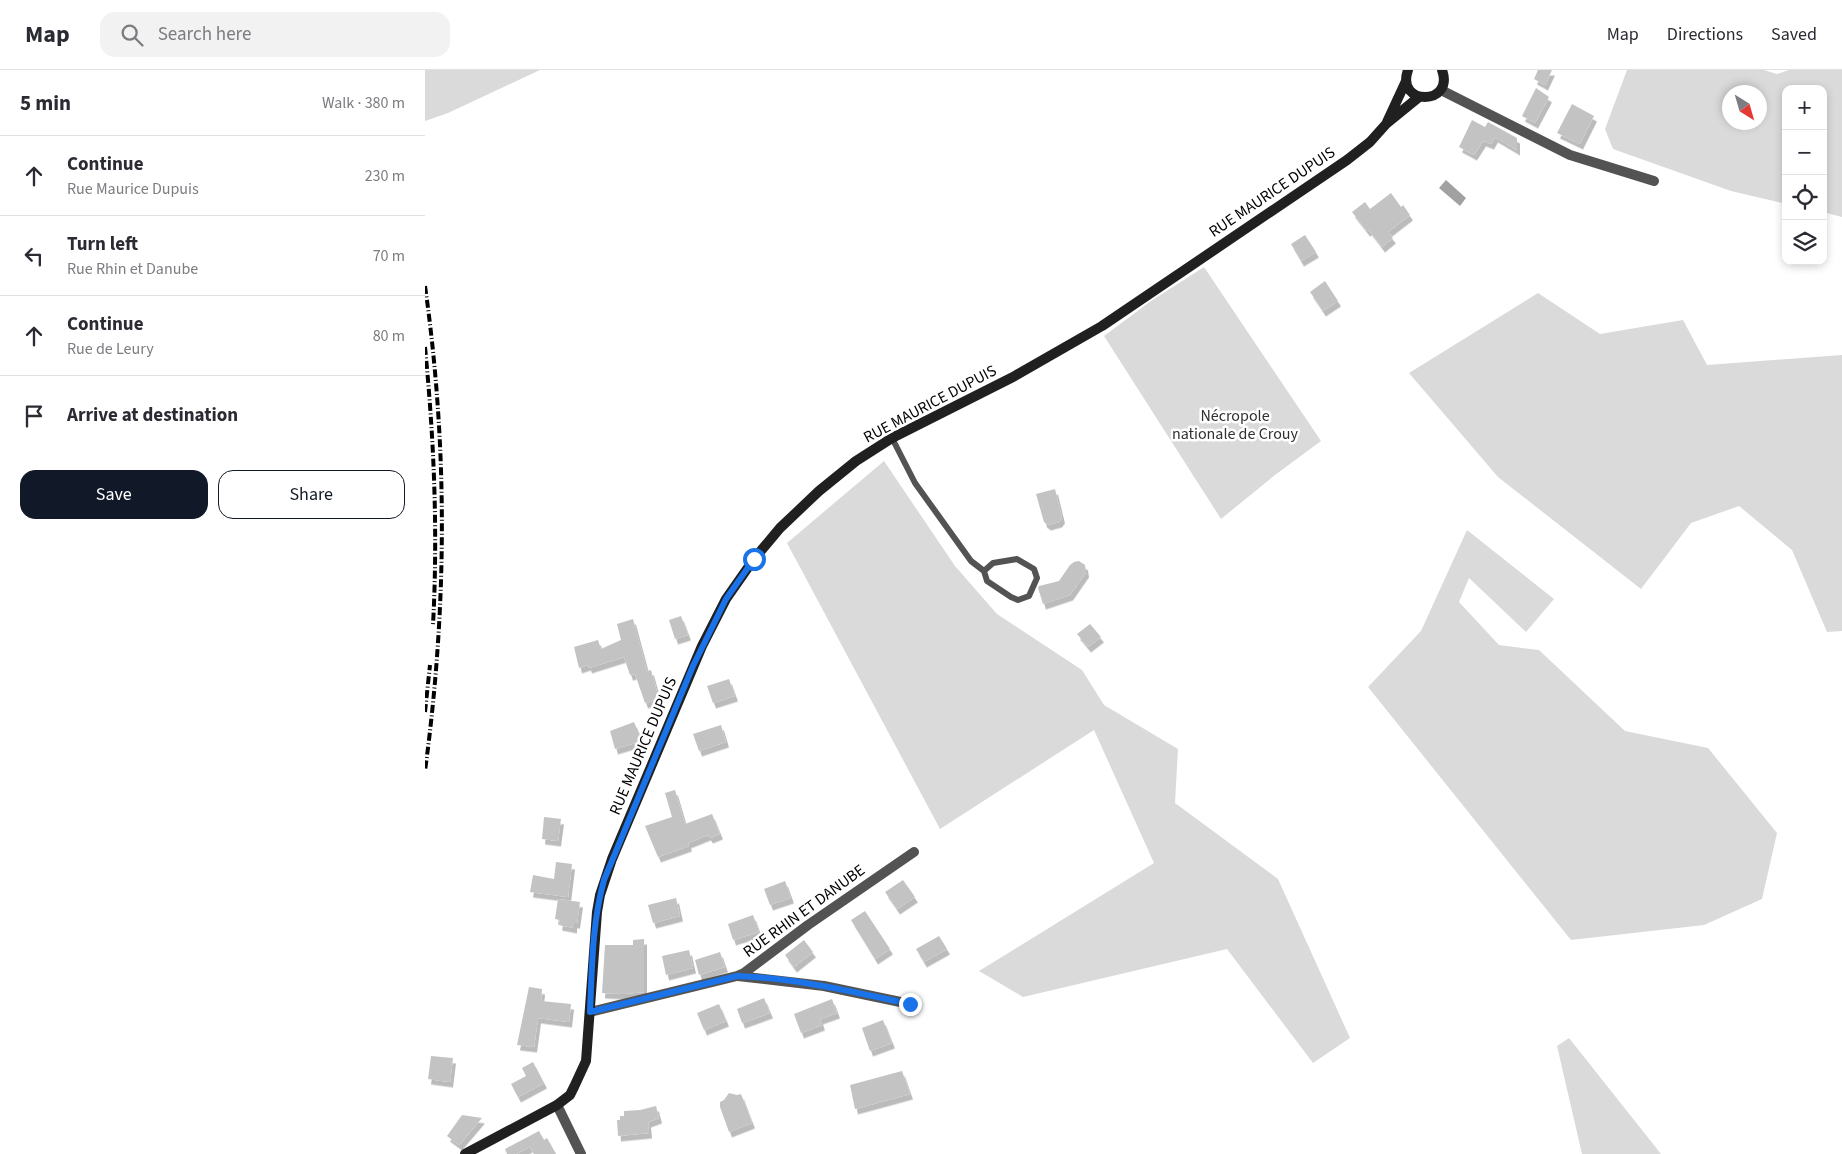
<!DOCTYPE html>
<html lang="en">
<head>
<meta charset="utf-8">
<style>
  :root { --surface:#fff; --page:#f2f2f3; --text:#2b2b33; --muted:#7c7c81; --line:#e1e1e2; --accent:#111827 }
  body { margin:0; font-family:"Source Sans 3",sans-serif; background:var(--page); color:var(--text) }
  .controls { position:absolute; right:15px; top:15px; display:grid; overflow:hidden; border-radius:10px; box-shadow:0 2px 8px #0003 }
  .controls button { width:45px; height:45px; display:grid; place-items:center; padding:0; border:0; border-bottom:1px solid var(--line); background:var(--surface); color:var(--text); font:25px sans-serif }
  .compass { position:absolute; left:1297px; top:15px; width:45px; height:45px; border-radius:50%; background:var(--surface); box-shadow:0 2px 8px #0003; rotate:143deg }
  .stop { position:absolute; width:15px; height:15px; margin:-11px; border:4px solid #1a73e8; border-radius:50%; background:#fff }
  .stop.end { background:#1a73e8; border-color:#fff; box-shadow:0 1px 5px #0008 }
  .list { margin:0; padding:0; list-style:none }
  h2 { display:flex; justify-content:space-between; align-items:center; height:65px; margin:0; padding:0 20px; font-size:21px }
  h2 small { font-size:16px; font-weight:400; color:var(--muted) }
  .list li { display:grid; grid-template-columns:32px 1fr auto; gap:15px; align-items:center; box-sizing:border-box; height:80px; padding:0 20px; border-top:1px solid var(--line) }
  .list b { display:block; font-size:19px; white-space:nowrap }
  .list p { margin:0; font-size:16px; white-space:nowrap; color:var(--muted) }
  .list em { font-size:16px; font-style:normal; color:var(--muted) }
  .actions { display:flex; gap:10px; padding:15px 20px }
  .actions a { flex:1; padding:11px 0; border:1px solid var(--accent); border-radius:15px; text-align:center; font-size:18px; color:var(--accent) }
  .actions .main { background:var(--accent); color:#fff }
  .icon { flex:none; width:28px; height:28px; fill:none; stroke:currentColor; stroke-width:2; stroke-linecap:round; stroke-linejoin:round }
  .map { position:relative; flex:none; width:1417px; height:1084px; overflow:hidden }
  header { display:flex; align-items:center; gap:30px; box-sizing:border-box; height:70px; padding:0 25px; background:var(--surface); border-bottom:1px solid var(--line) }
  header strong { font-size:24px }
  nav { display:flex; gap:28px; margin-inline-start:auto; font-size:18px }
  .search { width:350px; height:45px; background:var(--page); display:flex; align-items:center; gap:12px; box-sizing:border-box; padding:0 18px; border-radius:15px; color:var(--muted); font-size:19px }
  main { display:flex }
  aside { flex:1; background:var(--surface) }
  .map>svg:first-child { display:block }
</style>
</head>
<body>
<header>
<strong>Map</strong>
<div class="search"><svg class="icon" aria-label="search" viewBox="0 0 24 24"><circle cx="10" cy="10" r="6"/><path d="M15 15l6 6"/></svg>Search here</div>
<nav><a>Map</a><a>Directions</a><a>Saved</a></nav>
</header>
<main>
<aside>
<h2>5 min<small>Walk · 380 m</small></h2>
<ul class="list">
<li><svg class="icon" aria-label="ahead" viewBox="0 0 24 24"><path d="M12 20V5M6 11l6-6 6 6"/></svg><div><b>Continue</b><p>Rue Maurice Dupuis</p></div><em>230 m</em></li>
<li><svg class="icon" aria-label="left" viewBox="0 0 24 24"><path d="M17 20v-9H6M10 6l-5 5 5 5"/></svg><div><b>Turn left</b><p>Rue Rhin et Danube</p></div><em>70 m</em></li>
<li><svg class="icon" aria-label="ahead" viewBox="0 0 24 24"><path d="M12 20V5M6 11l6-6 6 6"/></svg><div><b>Continue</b><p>Rue de Leury</p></div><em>80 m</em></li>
<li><svg class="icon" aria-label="arrive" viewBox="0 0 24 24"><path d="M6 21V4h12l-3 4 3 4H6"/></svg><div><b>Arrive at destination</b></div></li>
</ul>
<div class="actions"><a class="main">Save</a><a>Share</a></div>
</aside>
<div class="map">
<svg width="1417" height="1084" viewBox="0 0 1417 1084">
  <defs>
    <filter id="shadow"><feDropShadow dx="3" dy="5.5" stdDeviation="0" flood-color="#0004"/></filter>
  </defs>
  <rect width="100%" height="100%" fill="#fff"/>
  <path fill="#dadada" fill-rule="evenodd" d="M 0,0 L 115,0 L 23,43 L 0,51 Z
    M 1202,0 L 1339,0 L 1352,4 L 1364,0 L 1417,0 L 1417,147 L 1398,142 L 1398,19 L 1361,19 L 1361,134 L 1306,121 L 1188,79 L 1180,59 ZM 1304,22 L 1334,22 L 1334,52 L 1304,52 Z
    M 779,197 L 896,371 L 850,405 L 796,449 L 679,266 L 726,231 Z
    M 1113,223 L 1175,264 L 1258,250 L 1282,295 L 1417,285 L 1417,561 L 1402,562 L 1367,480 L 1314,436 L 1266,453 L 1216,519 L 1073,407 L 984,303 Z
    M 459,391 L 530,496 L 572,544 L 657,600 L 679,635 L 753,679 L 750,733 L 853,809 L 925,968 L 888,993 L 802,879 L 598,927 L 554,901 L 729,793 L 669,660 L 515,759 L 362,473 Z
    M 1042,460 L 1129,529 L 1101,562 L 1044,508 L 1034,532 L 1074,575 L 1114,580 L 1200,661 L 1283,678 L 1352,763 L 1337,829 L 1279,855 L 1146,870 L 943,617 L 996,561 Z
    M 1144,968 L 1236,1084 L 1157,1084 L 1132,976 Z"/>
  <path fill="#a1a1a1" d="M 1021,110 L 1041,128 L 1035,136 L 1014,118 Z"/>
  <path fill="#c3c3c3" filter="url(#shadow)" d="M 1113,0 L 1127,0 L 1120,15 L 1109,9 Z
    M 1111,18 L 1124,27 L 1110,53 L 1097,46 Z
    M 1147,34 L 1169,46 L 1155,74 L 1132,63 Z
    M 1047,50 L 1060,57 L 1063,52 L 1092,68 L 1092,80 L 1070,67 L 1066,74 L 1058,71 L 1049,85 L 1034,77 Z
    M 966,123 L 976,137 L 978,135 L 985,145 L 963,162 L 968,168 L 957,177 L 944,160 L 942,161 L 927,142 L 940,132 L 945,139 Z
    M 880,165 L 891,182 L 876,191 L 866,174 Z
    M 900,211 L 913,231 L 898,241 L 885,222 Z
    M 630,419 L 637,448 L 634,452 L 623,455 L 619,452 L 611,424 Z
    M 654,491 L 660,495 L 661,502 L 645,525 L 618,534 L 613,518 L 614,516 L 634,511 L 645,495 L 649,492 Z
    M 256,546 L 263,565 L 250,569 L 244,550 Z
    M 208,549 L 222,601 L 226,600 L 234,629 L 220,633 L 210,604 L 205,605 L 199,587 L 164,598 L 163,595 L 154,598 L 149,577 L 173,570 L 176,579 L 196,570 L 192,554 Z
    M 665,554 L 676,567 L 663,577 L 652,564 Z
    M 304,609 L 310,626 L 288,633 L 282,616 Z
    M 209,652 L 217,671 L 190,679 L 185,661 Z
    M 296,655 L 301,672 L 274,681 L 268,664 Z
    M 250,720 L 260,754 L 287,744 L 295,764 L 285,768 L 283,765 L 263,773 L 264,776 L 233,787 L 220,756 L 247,747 L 240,723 Z
    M 119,747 L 136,749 L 133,771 L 117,769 Z
    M 131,792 L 147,794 L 143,827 L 105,822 L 108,805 L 129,809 Z
    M 478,810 L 490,827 L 472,839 L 460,822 Z
    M 360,811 L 366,828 L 345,835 L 339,819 Z
    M 251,828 L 255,846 L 228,853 L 223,835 Z
    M 133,829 L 155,832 L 152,853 L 149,853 L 149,858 L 134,855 L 135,850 L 130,849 Z
    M 440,841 L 465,879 L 450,889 L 426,850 Z
    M 328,845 L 334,862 L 308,870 L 303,854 Z
    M 514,866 L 522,879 L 499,892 L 491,879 Z
    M 219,869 L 219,922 L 198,924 L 177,923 L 180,875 L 208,875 L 208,870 Z
    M 379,870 L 388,882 L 369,897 L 360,885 Z
    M 264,880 L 268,898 L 241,905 L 237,886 Z
    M 295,882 L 300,897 L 274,905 L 270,890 Z
    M 104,917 L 117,919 L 116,931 L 146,934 L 144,952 L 113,948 L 109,977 L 92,975 Z
    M 339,928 L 345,943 L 317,953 L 312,939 Z
    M 407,929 L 412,943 L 395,949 L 397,955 L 376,963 L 369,944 Z
    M 294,934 L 301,951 L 279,960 L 272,943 Z
    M 458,950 L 467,973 L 445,981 L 437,958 Z
    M 6,986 L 28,988 L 25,1012 L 3,1009 Z
    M 108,992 L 119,1013 L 93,1027 L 86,1014 L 101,1006 L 97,998 Z
    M 477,1001 L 485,1024 L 430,1039 L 425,1015 Z
    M 304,1023 L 312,1025 L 316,1024 L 327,1053 L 304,1062 L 295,1037 L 295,1032 L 299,1030 Z
    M 231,1036 L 234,1048 L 223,1052 L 224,1063 L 193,1066 L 192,1050 L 195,1050 L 195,1046 L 199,1046 L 199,1041 L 215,1040 Z
    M 37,1045 L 57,1048 L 34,1075 L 22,1066 Z
    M 114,1061 L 119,1070 L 122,1068 L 131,1084 L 109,1084 L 105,1077 L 91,1084 L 82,1084 L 80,1079 Z"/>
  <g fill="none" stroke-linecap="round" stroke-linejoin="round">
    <path stroke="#535353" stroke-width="6" d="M 467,368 L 490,413 L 546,491 L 559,501
      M 592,489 L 609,499 L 612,508 L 604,526 L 593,530 L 586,527 L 562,511 L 559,501 L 568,493 Z"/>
    <path stroke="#535353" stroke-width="10" d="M 1016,20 L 1145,85 L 1229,111
      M 313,906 L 399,916 L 485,934
      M 165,942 L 312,906 L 319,903 L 383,855 L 489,782
      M 132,1035 L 156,1084"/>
    <path stroke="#202020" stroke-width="10" d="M 983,0 C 970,36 1030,36 1017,0
      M 962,52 L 981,11
      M 40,1084 L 132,1035 L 145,1025 L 149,1017 L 161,991 L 172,842 L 175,825 L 187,789 L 277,576 L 301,529 L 329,489 L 355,458 L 394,421 L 431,391 L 467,368 L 588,307 L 677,256 L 922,90 L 945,72 L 962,53 L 994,27"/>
    <path stroke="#000" stroke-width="4" stroke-dasharray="8 2.5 1 2.5" stroke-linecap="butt" d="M 0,216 C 23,377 22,539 0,701
      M 0,277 C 9,369 13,462 8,555
      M 0,642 L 5,595"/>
  </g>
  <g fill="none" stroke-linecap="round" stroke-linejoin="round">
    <path stroke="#1a73e8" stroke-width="6" d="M 329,489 L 301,529 L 268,596 L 179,810 C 167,853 167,898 165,942 L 312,906 C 370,908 428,922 485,934"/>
  </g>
  <g text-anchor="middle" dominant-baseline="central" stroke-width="5" stroke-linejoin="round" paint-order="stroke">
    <g font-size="16" fill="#000" stroke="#fff">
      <text transform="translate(847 122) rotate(-34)">RUE MAURICE DUPUIS</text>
      <text transform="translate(505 334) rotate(-28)">RUE MAURICE DUPUIS</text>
      <text transform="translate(218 676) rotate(-67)">RUE MAURICE DUPUIS</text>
      <text transform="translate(379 841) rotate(-36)">RUE RHIN ET DANUBE</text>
    </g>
    <g font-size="16" fill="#313131" stroke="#fff">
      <text x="810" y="346">Nécropole<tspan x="810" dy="18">nationale de Crouy</tspan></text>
    </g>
  </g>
</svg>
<div class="controls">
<button>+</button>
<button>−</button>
<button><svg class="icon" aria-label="locate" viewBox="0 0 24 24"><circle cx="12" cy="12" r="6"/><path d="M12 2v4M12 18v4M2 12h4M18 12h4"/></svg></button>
<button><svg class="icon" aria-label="layers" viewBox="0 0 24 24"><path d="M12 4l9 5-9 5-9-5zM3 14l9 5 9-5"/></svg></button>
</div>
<svg class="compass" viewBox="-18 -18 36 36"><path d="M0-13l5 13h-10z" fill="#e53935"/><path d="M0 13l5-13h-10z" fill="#7c7c81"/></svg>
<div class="stop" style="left:329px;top:489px"></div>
<div class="stop end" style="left:485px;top:934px"></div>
</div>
</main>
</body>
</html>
